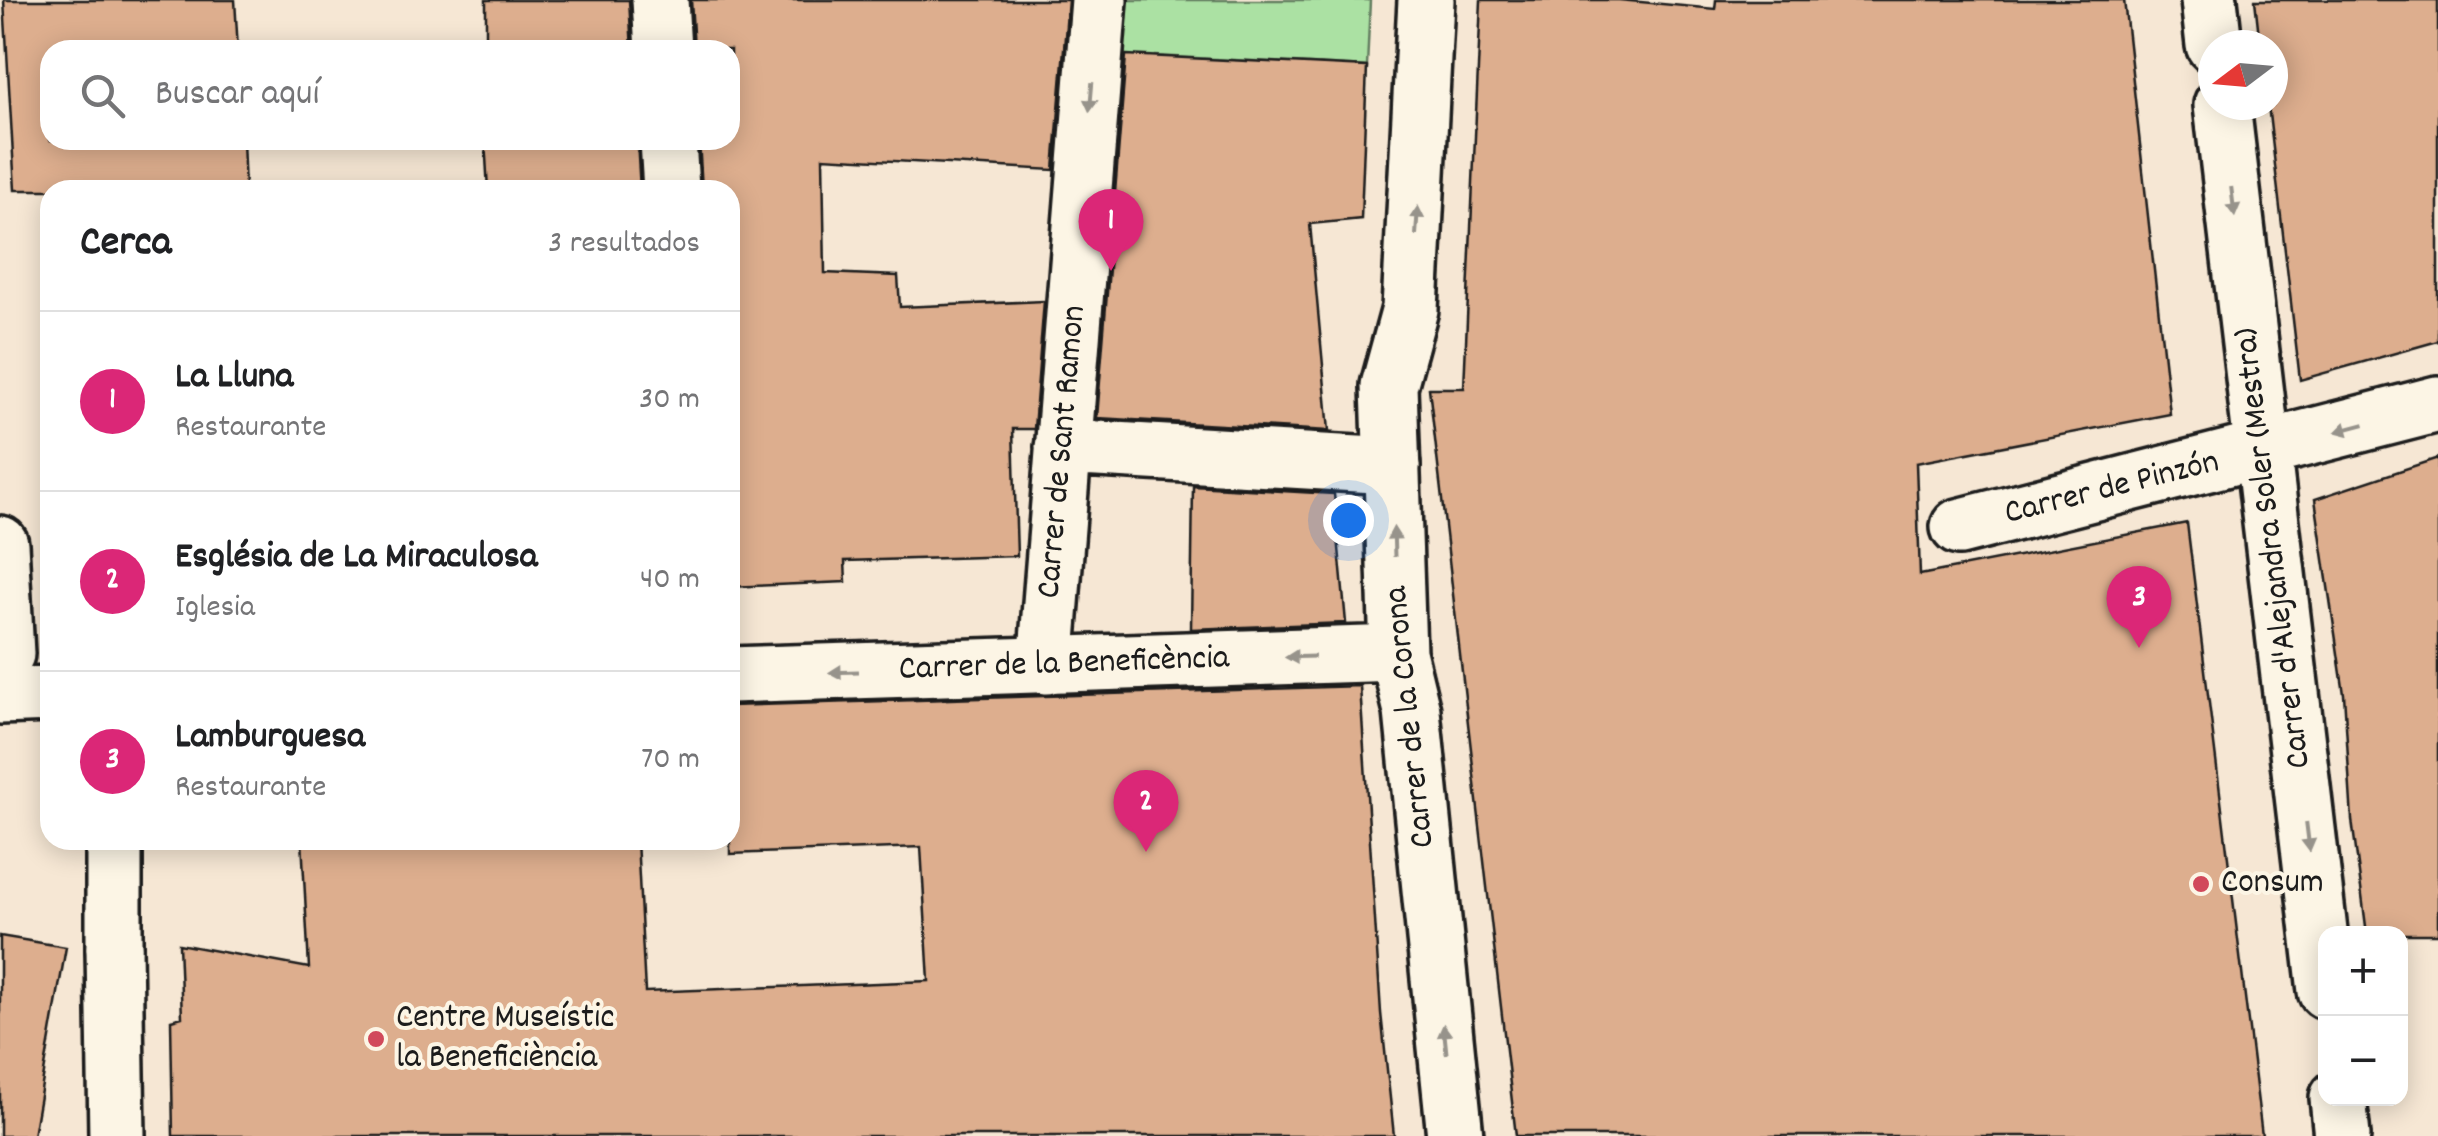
<!DOCTYPE html>
<html lang="es">
<head>
<meta charset="utf-8">
<style>
  :root { --surface:#fff; --page:#f2f2f2; --text:#202124; --muted:#757577; --line:#e0e0e0; --accent:#db2777 }
  body { margin:0; font-family:Dekko,sans-serif; background:var(--page); color:var(--text) }
  .controls { position:absolute; right:30px; bottom:30px; display:grid; overflow:hidden; border-radius:20px; box-shadow:0 5px 25px #0003 }
  .controls button { width:90px; height:90px; display:grid; place-items:center; padding:0; border:0; border-bottom:2px solid var(--line); background:var(--surface); color:var(--text); font:50px sans-serif }
  .compass { position:absolute; left:2198px; top:30px; width:90px; height:90px; border-radius:50%; background:var(--surface); box-shadow:0 5px 25px #0003; rotate:254deg }
  .you { position:absolute; left:1348px; top:520px; width:35px; height:35px; margin:-25px; border:8px solid #fff; border-radius:50%; background:#1a73e8; box-shadow:0 0 0 15px #1a73e833 }
  .badge { display:grid; place-items:center; width:65px; height:65px; border-radius:50%; background:var(--accent); color:#fff; font-size:32px; font-weight:700 }
  .pin { position:absolute; translate:-50% -82px; filter:drop-shadow(0 2px 5px #0008) }
  .pin::after { content:''; position:absolute; top:52px; width:35px; height:30px; background:inherit; clip-path:polygon(0 0,100% 0,50% 100%) }
  .list { margin:0; padding:0; list-style:none }
  h2 { display:flex; justify-content:space-between; align-items:center; height:130px; margin:0; padding:0 40px; font-size:42px }
  h2 small { font-size:32px; font-weight:400; color:var(--muted) }
  .list li { display:grid; grid-template-columns:65px 1fr auto; gap:30px; align-items:center; box-sizing:border-box; height:180px; padding:0 40px; border-top:2px solid var(--line) }
  .list b { display:block; font-size:38px; white-space:nowrap }
  .list p { margin:0; font-size:32px; white-space:nowrap; color:var(--muted) }
  .list em { font-size:32px; font-style:normal; color:var(--muted) }
  .icon { flex:none; width:55px; height:55px; fill:none; stroke:currentColor; stroke-width:2; stroke-linecap:round; stroke-linejoin:round }
  .map { position:relative; flex:none; width:2438px; height:1136px; overflow:hidden }
  .search { position:absolute; background:var(--surface); box-shadow:0 5px 25px #0003; left:40px; top:40px; width:700px; height:110px; display:flex; align-items:center; gap:25px; box-sizing:border-box; padding:0 35px; border-radius:30px; color:var(--muted); font-size:38px }
  .panel { position:absolute; background:var(--surface); box-shadow:0 5px 25px #0003; left:40px; top:180px; width:700px; height:670px; border-radius:30px }
  .map>svg:first-child { display:block }
</style>
</head>
<body>
<div class="map">
<svg width="2438" height="1136" viewBox="0 0 2438 1136">
  <rect width="100%" height="100%" fill="#f6e7d4"/>
  <filter id="ink" filterUnits="userSpaceOnUse"><feTurbulence type="fractalNoise" baseFrequency=".01" numOctaves="2"/><feDisplacementMap in="SourceGraphic" scale="20" xChannelSelector="R" yChannelSelector="G"/><feConvolveMatrix kernelMatrix="1 2 1 2 8 2 1 2 1" color-interpolation-filters="sRGB"/></filter>
  <g filter="url(#ink)">
    <path fill="#abe1a3" stroke="#647e60" stroke-width="2.5" d="M 1116,0 L 1370,0 L 1367,67 L 1156,56 L 1155,63 L 1112,66 Z"/>
    <path fill="#ddae8e" stroke="#1c1c1c" stroke-width="2.5" d="M 4,0 L 235,0 L 238,50 L 50,50 L 50,140 L 243,140 L 245,190 L 15,190 Z
      M 486,0 L 629,0 L 632,50 L 486,50 Z
      M 691,0 L 1068,0 L 1054,170 L 823,157 L 825,273 L 898,276 L 900,307 L 1044,301 L 1034,429 L 1013,429 L 1017,556 L 845,561 L 846,582 L 730,587 L 730,190 L 702,190 L 699,140 L 730,140 L 730,50 L 694,50 Z
      M 1481,0 L 1619,0 L 1715,9 L 1716,0 L 2124,0 L 2170,414 L 1916,463 L 1920,575 L 2187,523 L 2262,1136 L 1516,1136 L 1429,388 L 1464,388 Z
      M 2255,0 L 2438,0 L 2438,341 L 2300,380 L 2268,105 L 2273,105 L 2273,45 L 2260,45 Z
      M 1126,55 L 1367,67 L 1361,219 L 1310,224 L 1329,431 L 1097,418 Z
      M 485,140 L 637,140 L 640,190 L 488,190 Z
      M 2438,458 L 2438,934 L 2367,934 L 2352,820 L 2344,694 L 2315,499 Z
      M 1193,486 L 1334,494 L 1346,623 L 1191,629 Z
      M 1360,686 L 1381,1013 L 1394,1136 L 173,1136 L 171,1020 L 182,1017 L 179,944 L 309,968 L 302,840 L 637,840 L 645,992 L 929,981 L 921,847 L 730,854 L 730,706 Z
      M 0,936 L 66,947 L 33,1136 L 0,1136 Z"/>
    <g fill="none" stroke-linecap="round" stroke-linejoin="round">
      <g stroke="#1c1c1c" stroke-width="62">
        <path id="pedestrian" d="M 1063,447 L 1392,466
          M 0,544 L 6,654
          M 1046,666 L 1099,0
          M 114,840 L 114,948"/>
      </g>
      <g stroke="#1c1c1c" stroke-width="62">
        <path id="minor" d="M 660,0 L 663,50
          M 1426,0 L 1410,309 L 1389,386 L 1398,653 L 1412,711 L 1455,1136
          M 2209,0 L 2214,45
          M 2222,105 L 2326,991
          M 668,140 L 671,190
          M 1959,527 L 2438,404
          M 730,675 L 1398,653
          M 0,696 L 50,694
          M 114,948 L 117,1136
          M 2338,1098 L 2342,1136"/>
      </g>
      <use href="#pedestrian" stroke="#fcf5e5" stroke-width="55"/>
      <use href="#minor" stroke="#fcf5e5" stroke-width="55"/>
    </g>
    <defs><path id="oneway-solid" d="M-6-.8H1V-3.2L6.5 0L1 3.2V.8H-6Z" transform="scale(2.5)"/></defs>
    <g fill="#97938b">
      <use href="#oneway-solid" transform="translate(1091 97) rotate(95)"/>
      <use href="#oneway-solid" transform="translate(2233 202) rotate(83)"/>
      <use href="#oneway-solid" transform="translate(1417 221) rotate(-86)"/>
      <use href="#oneway-solid" transform="translate(2350 428) rotate(165)"/>
      <use href="#oneway-solid" transform="translate(1394 542) rotate(-92)"/>
      <use href="#oneway-solid" transform="translate(1300 657) rotate(178)"/>
      <use href="#oneway-solid" transform="translate(844 672) rotate(178)"/>
      <use href="#oneway-solid" transform="translate(2308 837) rotate(83)"/>
      <use href="#oneway-solid" transform="translate(1445 1039) rotate(-96)"/>
    </g>
  </g>
  <g fill="#d1495b" stroke="#fcf5e5" stroke-width="4">
    <circle cx="2201" cy="884" r="10"/>
    <circle cx="376" cy="1039" r="10"/>
  </g>
  <g text-anchor="middle" dominant-baseline="central" stroke-width="8" stroke-linejoin="round" paint-order="stroke">
    <g font-size="35" fill="#1c1c1c" stroke="#fcf5e5">
      <text transform="translate(1063 452) rotate(-85)">Carrer de Sant Ramon</text>
      <text transform="translate(2112 489) rotate(-14)">Carrer de Pinzón</text>
      <text transform="translate(2274 548) rotate(-97)">Carrer d'Alejandra Soler (Mestra)</text>
      <text transform="translate(1064 665) rotate(-2)">Carrer de la Beneficència</text>
      <text transform="translate(1411 717) rotate(-96)">Carrer de la Corona</text>
    </g>
    <g font-size="35" fill="#1c1c1c" stroke="#fcf5e5" text-anchor="start">
      <text x="2221" y="884">Consum</text>
      <text x="396" y="1019">Centre Museístic<tspan x="396" dy="40">la Beneficiència</tspan></text>
    </g>
  </g>
</svg>
<div class="controls">
<button>+</button>
<button>−</button>
</div>
<svg class="compass" viewBox="-18 -18 36 36"><path d="M0-13l5 13h-10z" fill="#e53935"/><path d="M0 13l5-13h-10z" fill="#757577"/></svg>
<div class="you"></div>
<div class="pin badge" style="left:1111px;top:271px">1</div>
<div class="pin badge" style="left:1146px;top:852px">2</div>
<div class="pin badge" style="left:2139px;top:648px">3</div>
<div class="search"><svg class="icon" aria-label="search" viewBox="0 0 24 24"><circle cx="10" cy="10" r="6"/><path d="M15 15l6 6"/></svg>Buscar aquí</div>
<section class="panel">
<h2>Cerca<small>3 resultados</small></h2>
<ul class="list">
<li><span class="badge">1</span><div><b>La Lluna</b><p>Restaurante</p></div><em>30 m</em></li>
<li><span class="badge">2</span><div><b>Església de La Miraculosa</b><p>Iglesia</p></div><em>40 m</em></li>
<li><span class="badge">3</span><div><b>Lamburguesa</b><p>Restaurante</p></div><em>70 m</em></li>
</ul>
</section>
</div>
</body>
</html>
